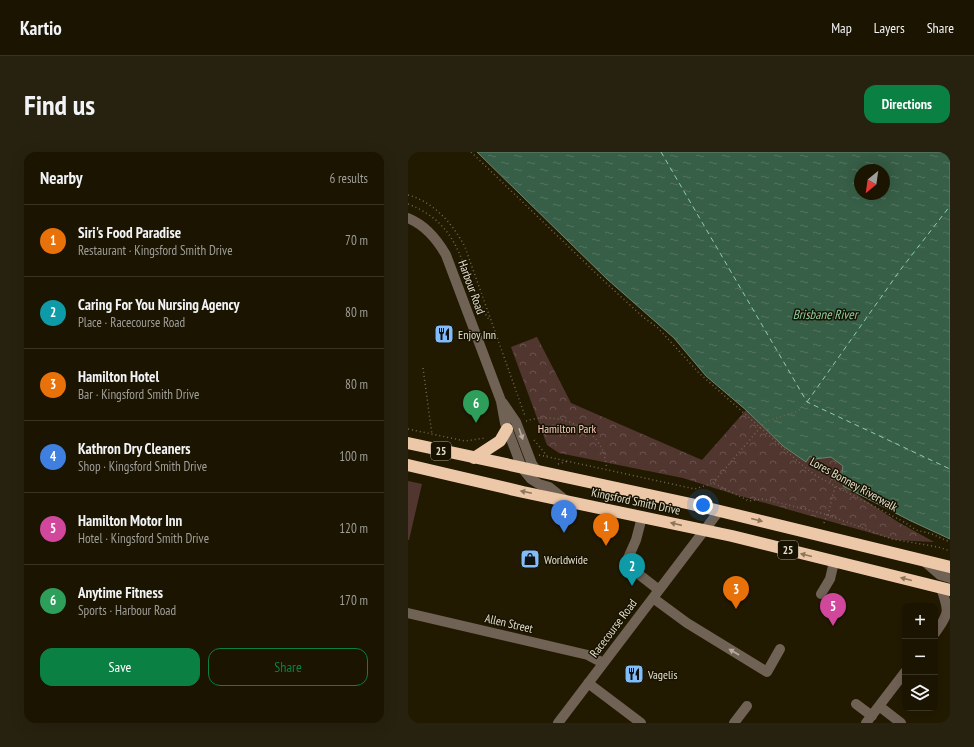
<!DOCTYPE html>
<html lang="en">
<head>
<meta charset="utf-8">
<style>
  :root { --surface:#1a1400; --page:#27210f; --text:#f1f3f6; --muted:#9f9e99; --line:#383322; --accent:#0b8043 }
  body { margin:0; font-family:"PT Sans Narrow",sans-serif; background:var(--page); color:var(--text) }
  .controls { position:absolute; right:12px; bottom:12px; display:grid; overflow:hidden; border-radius:8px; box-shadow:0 4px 16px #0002 }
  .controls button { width:36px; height:36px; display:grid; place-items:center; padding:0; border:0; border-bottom:1px solid var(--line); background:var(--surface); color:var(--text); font:20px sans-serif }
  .compass { position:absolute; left:446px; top:12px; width:36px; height:36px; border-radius:50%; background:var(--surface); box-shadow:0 4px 16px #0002; rotate:209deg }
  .you { position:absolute; left:295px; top:353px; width:14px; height:14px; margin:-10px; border:3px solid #fff; border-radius:50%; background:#1a73e8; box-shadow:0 0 0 6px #1a73e833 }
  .badge { display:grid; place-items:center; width:26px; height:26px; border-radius:50%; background:var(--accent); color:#fff; font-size:13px; font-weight:700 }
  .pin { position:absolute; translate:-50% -33px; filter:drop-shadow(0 1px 2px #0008) }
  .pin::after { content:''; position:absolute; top:21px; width:14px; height:12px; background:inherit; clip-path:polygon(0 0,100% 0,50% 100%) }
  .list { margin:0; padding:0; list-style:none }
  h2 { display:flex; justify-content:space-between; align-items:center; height:52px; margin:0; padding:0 16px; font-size:17px }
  h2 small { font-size:13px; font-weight:400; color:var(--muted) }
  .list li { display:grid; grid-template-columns:26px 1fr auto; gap:12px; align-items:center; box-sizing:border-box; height:72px; padding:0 16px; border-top:1px solid var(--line) }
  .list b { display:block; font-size:15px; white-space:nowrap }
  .list p { margin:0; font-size:13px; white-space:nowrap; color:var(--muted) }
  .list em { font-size:13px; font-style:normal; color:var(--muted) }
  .actions { display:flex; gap:8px; padding:12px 16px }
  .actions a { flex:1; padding:9px 0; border:1px solid var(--accent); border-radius:12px; text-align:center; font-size:14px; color:var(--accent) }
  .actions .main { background:var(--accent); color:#fff }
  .icon { flex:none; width:22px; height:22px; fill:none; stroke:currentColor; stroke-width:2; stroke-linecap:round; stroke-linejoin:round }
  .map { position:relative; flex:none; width:542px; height:571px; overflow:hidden; border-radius:12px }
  header { display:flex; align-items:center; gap:24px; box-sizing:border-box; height:56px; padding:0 20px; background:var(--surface); border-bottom:1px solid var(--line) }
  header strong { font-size:19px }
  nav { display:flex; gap:22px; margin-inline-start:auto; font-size:14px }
  .intro { display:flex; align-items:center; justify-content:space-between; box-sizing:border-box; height:96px; padding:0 24px }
  h1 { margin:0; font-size:28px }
  .button { padding:10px 18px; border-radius:12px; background:var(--accent); color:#fff; font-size:14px; font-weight:700 }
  main { display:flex; gap:24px; padding:0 24px }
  aside { flex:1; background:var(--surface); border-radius:12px; box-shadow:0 4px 16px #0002 }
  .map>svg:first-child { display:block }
</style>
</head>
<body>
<header>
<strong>Kartio</strong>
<nav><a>Map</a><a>Layers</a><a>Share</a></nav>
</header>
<div class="intro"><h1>Find us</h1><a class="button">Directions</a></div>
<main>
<aside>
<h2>Nearby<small>6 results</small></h2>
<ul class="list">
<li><span class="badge" style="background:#e8710a">1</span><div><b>Siri's Food Paradise</b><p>Restaurant · Kingsford Smith Drive</p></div><em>70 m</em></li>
<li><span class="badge" style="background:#0f9aa8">2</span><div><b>Caring For You Nursing Agency</b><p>Place · Racecourse Road</p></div><em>80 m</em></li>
<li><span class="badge" style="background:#e8710a">3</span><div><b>Hamilton Hotel</b><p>Bar · Kingsford Smith Drive</p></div><em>80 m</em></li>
<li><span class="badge" style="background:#3f7fe0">4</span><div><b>Kathron Dry Cleaners</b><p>Shop · Kingsford Smith Drive</p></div><em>100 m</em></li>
<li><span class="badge" style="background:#d1479c">5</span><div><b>Hamilton Motor Inn</b><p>Hotel · Kingsford Smith Drive</p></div><em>120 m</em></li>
<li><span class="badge" style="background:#2e9e5b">6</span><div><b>Anytime Fitness</b><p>Sports · Harbour Road</p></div><em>170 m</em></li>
</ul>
<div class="actions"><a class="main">Save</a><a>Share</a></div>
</aside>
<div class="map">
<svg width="542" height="571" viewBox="0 0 542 571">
  <defs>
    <pattern id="park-crowns" width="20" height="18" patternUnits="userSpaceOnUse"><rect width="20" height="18" fill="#513630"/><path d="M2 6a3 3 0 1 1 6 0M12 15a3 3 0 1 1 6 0" fill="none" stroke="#6a534d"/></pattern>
    <pattern id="water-ripples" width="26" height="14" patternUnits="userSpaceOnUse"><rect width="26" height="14" fill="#375e46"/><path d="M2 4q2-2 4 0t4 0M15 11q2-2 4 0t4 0" fill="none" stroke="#547560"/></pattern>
  </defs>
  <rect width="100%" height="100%" fill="#221a00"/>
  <path fill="#513630" d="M 0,329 L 14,332 L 1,388 L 0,388 Z"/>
  <path fill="url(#park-crowns)" d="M 129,185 L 163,251 L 294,308 L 338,258 L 375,294 L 398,310 L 402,304 L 407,307 L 423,305 L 435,314 L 433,326 L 438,329 L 436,334 L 490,370 L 526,390 L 488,388 L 322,341 L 275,326 L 151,301 L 139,293 L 103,195 Z"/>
  <path fill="url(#water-ripples)" stroke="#6b856e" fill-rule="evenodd" d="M 69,0 L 542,0 L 542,387 L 503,369 L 435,334 L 438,329 L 433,326 L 435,314 L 423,305 L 407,307 L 402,304 L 398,310 L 375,294 L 338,258 L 298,224 L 266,186 L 199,127 ZM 452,18 L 476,18 L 476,42 L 452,42 Z"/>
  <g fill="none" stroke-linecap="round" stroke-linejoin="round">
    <path stroke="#8dcfa6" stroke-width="1" stroke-dasharray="5 4" stroke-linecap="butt" d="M 253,0 L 399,250 L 542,317
      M 399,250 L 493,117 L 542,54"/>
    <path stroke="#6f6851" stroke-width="1.5" stroke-dasharray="1 3" stroke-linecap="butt" d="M 63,0 L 197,130 L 235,165 L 250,176 L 291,221 L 393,312 L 407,323 L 427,334 L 496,370 L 508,378 L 524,382 L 542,390
      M 0,43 C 26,50 45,72 57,95 L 117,264
      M 0,52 C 60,75 51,125 82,169
      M 15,216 L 24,283
      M 118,269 C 141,261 174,269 189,289 C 196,297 197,307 199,317
      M 0,277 L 57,289 L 77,286
      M 126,288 L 139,304
      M 131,303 L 287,337 L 305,331 L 341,349 L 354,347 L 364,349 L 420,363 L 484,387 L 530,395 L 542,399
      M 150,312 L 160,309
      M 305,331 L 357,270 L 390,259 L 399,250
      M 420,363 L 427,334
      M 416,371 L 419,362"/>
    <path stroke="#716256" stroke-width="10" d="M 0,66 C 17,73 29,87 38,103 L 93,249 L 97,271 L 114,316 L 123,327 L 131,332 L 141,335 L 157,348
      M 95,251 L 108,270 L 124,312 L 129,319
      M 234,365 L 228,388 L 220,406 L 220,412 L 224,417 L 251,438
      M 516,409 L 532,423 L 542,426
      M 413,442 L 422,427 L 426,410
      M 245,446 L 279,471 L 359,520 L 372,497
      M 0,461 L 180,503 L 195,511
      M 527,481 C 542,461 541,459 533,436
      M 180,531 L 233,571
      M 448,552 L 464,564
      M 471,554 L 493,571
      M 150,571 L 311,359
      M 326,571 L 339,554
      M 458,571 L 497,520"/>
    <path stroke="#ecc8a8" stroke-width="12" d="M 0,291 L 283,352 L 542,415
      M 66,306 L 92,289 L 99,277
      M 0,313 L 115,340 L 324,384 L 542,438"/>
  </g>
  <defs><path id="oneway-solid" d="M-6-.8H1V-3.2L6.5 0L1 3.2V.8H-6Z"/></defs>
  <g fill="#b5ad9d">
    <use href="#oneway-solid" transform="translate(113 282) rotate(71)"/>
    <use href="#oneway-solid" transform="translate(326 500) rotate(-150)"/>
  </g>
  <g fill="#8d765c">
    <use href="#oneway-solid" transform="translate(118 340) rotate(-168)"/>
    <use href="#oneway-solid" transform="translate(349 368) rotate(14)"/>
    <use href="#oneway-solid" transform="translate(268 372) rotate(-167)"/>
    <use href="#oneway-solid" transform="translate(398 403) rotate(-166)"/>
    <use href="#oneway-solid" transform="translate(498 427) rotate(-166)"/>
  </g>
  <defs>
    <g id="restaurant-square" transform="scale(1)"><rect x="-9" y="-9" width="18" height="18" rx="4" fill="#80bdfa" stroke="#181200"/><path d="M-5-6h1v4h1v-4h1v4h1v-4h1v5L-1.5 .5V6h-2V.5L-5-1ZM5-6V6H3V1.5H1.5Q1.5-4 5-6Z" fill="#111"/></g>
    <g id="shop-square" transform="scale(1)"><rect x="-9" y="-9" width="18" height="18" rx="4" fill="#80bdfa" stroke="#181200"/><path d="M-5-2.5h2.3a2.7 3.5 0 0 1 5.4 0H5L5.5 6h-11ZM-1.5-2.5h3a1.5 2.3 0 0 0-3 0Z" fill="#111"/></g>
  </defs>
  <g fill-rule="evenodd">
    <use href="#restaurant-square" x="36" y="182"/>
    <use href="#shop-square" x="122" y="407"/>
    <use href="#restaurant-square" x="226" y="522"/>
  </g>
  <g text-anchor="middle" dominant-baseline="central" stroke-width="3" stroke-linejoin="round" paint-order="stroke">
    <g fill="#181200" stroke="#a6a290" stroke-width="1">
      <rect x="23" y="290" width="20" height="18" rx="3"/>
      <rect x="370" y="389" width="20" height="18" rx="3"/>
    </g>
    <g font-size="11" font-weight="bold" fill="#e3dfcd">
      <text x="33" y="299">25</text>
      <text x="380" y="398">25</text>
    </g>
    <g font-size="12" fill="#e3dfcd" stroke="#181200">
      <text transform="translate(64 135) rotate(70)">Harbour Road</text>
      <text transform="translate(446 332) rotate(29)">Lores Bonney Riverwalk</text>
      <text transform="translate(228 349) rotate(12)">Kingsford Smith Drive</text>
      <text transform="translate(101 471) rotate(13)">Allen Street</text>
      <text transform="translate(205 476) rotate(-53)">Racecourse Road</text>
    </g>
    <g font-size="12" fill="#e3dfcd" stroke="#181200" text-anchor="start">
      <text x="50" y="182">Enjoy Inn</text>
      <text x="136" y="407">Worldwide</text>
      <text x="240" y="522">Vagelis</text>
    </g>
    <g font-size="12" fill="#f8cbc0" stroke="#181200">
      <text x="159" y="276">Hamilton Park</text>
    </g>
    <g font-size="13" font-style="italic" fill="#8dcfa6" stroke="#181200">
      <text x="417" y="162">Brisbane River</text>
    </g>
  </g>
</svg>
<div class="controls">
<button>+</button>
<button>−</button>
<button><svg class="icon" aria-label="layers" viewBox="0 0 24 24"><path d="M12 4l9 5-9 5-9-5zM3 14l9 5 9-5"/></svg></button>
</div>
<svg class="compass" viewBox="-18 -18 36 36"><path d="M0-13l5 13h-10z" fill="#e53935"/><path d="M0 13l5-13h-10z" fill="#9f9e99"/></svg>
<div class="you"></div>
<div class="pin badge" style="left:198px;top:394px;background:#e8710a">1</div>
<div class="pin badge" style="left:224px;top:434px;background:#0f9aa8">2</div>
<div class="pin badge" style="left:328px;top:457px;background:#e8710a">3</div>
<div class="pin badge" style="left:156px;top:381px;background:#3f7fe0">4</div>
<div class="pin badge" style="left:425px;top:474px;background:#d1479c">5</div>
<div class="pin badge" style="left:68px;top:271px;background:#2e9e5b">6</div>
</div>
</main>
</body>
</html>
